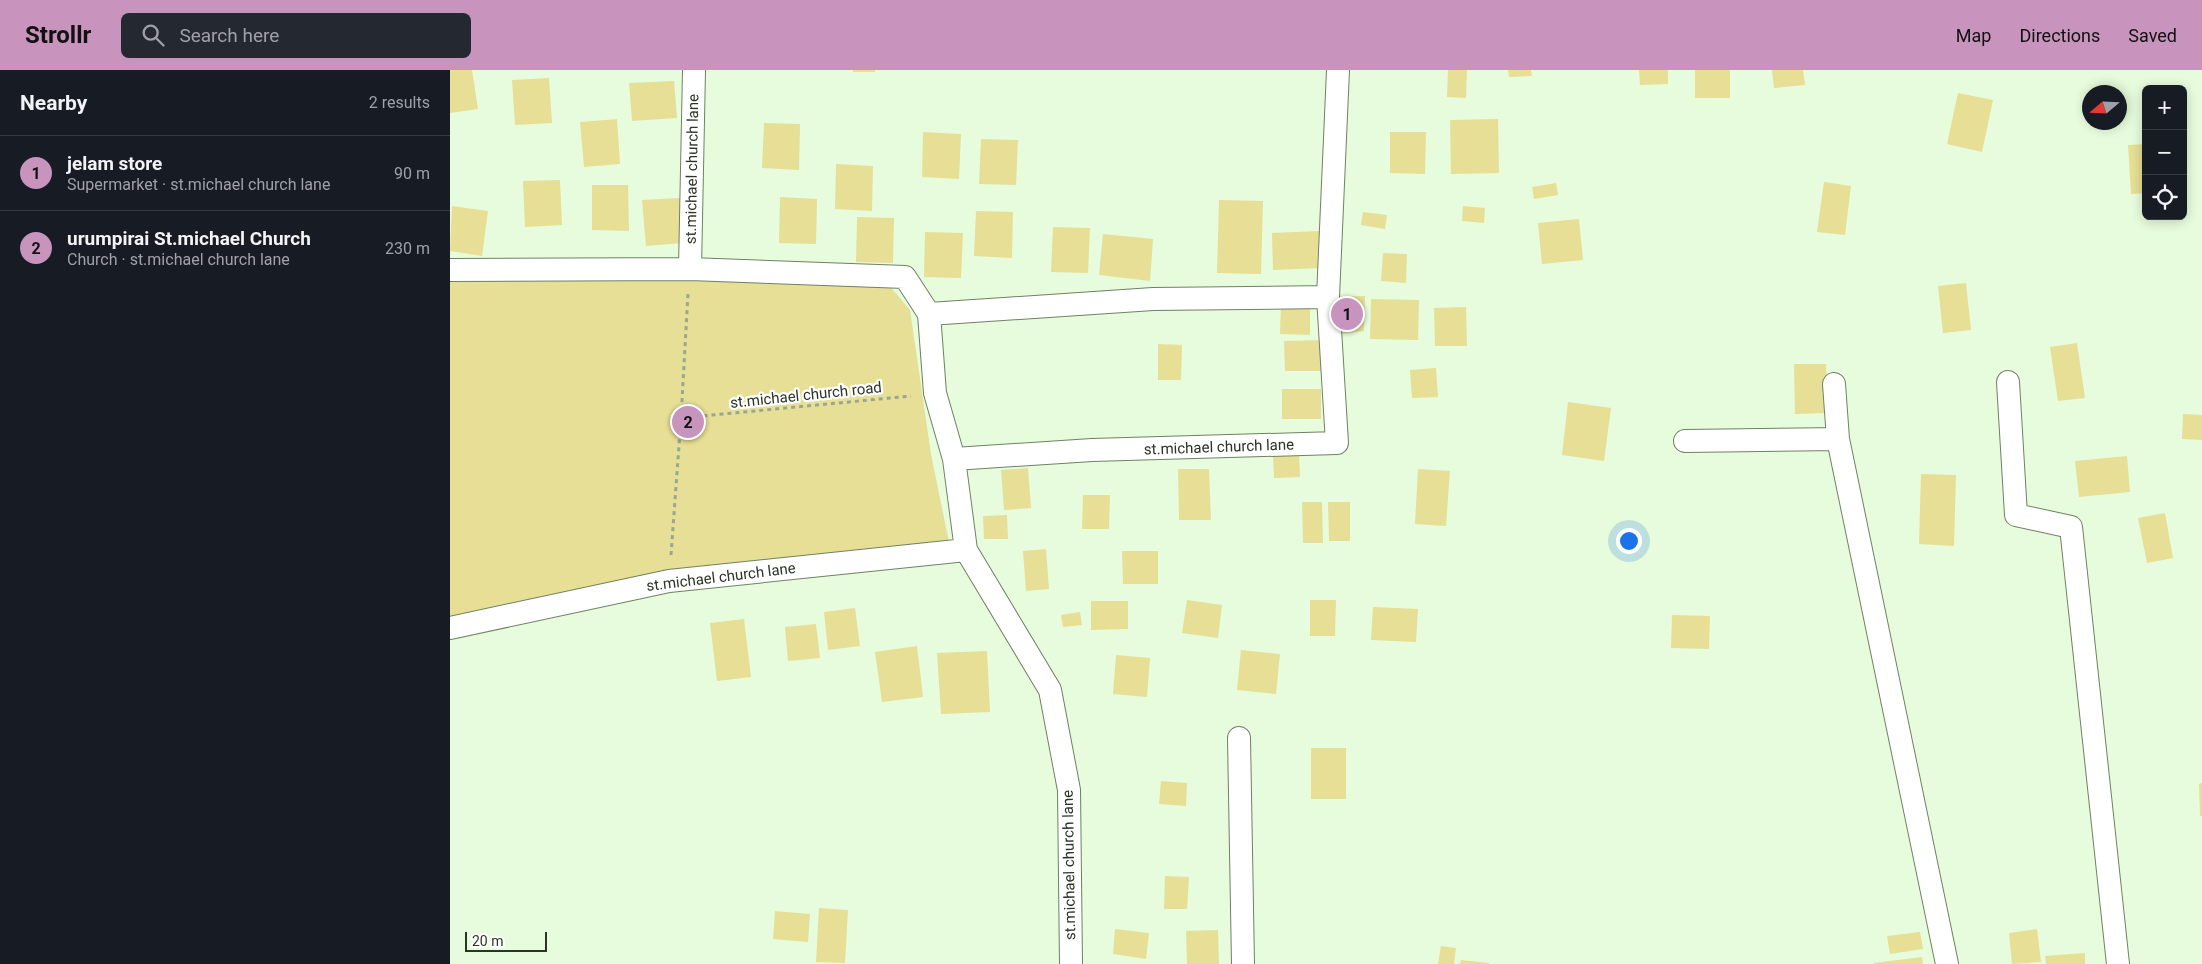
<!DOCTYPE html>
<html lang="en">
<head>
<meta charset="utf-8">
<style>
  :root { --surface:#171b24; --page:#242831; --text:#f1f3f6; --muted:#9ea1a6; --line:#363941; --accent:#c893bd }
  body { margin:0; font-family:Roboto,sans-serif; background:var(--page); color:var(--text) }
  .controls { position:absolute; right:15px; top:15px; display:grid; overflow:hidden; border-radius:8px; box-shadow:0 2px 12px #0003 }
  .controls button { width:45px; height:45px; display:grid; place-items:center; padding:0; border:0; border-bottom:1px solid var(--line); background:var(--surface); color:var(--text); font:25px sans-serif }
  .compass { position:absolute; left:1632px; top:15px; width:45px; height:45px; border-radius:50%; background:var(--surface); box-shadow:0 2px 12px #0003; rotate:251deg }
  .scale { position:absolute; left:15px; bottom:12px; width:82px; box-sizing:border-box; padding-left:5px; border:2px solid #2c3427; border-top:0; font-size:14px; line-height:18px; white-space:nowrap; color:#2c3427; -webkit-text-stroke:4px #fff; paint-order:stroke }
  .you { position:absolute; left:1178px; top:470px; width:18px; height:18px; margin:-12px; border:4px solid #fff; border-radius:50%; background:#1a73e8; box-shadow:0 0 0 8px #1a73e833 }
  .badge { display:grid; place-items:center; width:32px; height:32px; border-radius:50%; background:var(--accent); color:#111; font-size:16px; font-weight:700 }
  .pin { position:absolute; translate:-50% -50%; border:2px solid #fff; box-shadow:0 1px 5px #0006 }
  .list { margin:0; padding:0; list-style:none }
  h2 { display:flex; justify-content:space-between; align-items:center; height:65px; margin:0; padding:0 20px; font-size:21px }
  h2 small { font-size:16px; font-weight:400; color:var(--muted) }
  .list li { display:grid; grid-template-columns:32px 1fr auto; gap:15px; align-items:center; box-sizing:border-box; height:75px; padding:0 20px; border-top:1px solid var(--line) }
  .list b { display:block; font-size:19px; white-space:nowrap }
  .list p { margin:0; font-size:16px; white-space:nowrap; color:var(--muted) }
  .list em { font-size:16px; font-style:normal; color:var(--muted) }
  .icon { flex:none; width:28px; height:28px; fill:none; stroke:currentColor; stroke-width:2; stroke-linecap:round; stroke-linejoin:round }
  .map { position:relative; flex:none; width:1752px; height:894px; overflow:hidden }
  header { display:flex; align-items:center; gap:30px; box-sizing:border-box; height:70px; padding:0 25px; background:var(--accent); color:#111 }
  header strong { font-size:24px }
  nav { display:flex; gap:28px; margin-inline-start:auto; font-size:18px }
  .search { width:350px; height:45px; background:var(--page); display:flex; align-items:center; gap:12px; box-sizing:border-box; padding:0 18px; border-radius:8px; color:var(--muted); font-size:19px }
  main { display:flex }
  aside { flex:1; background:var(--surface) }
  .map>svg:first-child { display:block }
</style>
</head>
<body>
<header>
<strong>Strollr</strong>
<div class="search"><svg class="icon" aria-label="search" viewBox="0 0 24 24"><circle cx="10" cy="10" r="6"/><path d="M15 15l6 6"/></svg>Search here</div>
<nav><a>Map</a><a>Directions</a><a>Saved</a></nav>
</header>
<main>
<aside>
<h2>Nearby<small>2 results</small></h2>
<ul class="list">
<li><span class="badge">1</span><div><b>jelam store</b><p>Supermarket · st.michael church lane</p></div><em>90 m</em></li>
<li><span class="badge">2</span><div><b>urumpirai St.michael Church</b><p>Church · st.michael church lane</p></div><em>230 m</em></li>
</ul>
</aside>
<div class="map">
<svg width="1752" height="894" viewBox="0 0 1752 894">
  <rect width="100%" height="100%" fill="#e7fcdc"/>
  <path fill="#e6df95" d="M 0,0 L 22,0 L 28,39 L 0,43 Z
    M 403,0 L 425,0 L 425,2 L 403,2 Z
    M 998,0 L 1017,0 L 1016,28 L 997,27 Z
    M 1058,0 L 1081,0 L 1082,6 L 1059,7 Z
    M 1189,0 L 1218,0 L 1218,14 L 1190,15 Z
    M 1245,0 L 1280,0 L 1280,28 L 1245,28 Z
    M 1322,0 L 1353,0 L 1355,15 L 1324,18 Z
    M 99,8 L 102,53 L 65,55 L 62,10 Z
    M 224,11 L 227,48 L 182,51 L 179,13 Z
    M 1508,23 L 1543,30 L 1532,82 L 1497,74 Z
    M 167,49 L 170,94 L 134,97 L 130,52 Z
    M 1048,49 L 1049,103 L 1001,104 L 1000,50 Z
    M 314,53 L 350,54 L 349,100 L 312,98 Z
    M 473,62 L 511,64 L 509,109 L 472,107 Z
    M 940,62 L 976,62 L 975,104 L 940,103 Z
    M 531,69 L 568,70 L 566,115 L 529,114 Z
    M 1696,74 L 1696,123 L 1681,124 L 1678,75 Z
    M 386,94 L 423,96 L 422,141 L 385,139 Z
    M 110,110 L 112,155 L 75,157 L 73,111 Z
    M 1374,112 L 1401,116 L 1395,165 L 1367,162 Z
    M 1106,113 L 1108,125 L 1084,129 L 1082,117 Z
    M 142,115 L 178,115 L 179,161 L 142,160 Z
    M 330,127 L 367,129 L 366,174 L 329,173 Z
    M 230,128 L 233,173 L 196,176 L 192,130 Z
    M 769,130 L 813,131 L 811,204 L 767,203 Z
    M 2,136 L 38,141 L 32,186 L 0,181 Z
    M 1013,136 L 1035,138 L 1034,153 L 1012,151 Z
    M 526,141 L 563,142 L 562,188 L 524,186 Z
    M 913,142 L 937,145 L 935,159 L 911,155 Z
    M 407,147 L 444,148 L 443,193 L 406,192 Z
    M 1129,149 L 1133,190 L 1092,194 L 1088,153 Z
    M 603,157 L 640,158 L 638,203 L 601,202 Z
    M 869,161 L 870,198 L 823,200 L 822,163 Z
    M 475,162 L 513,163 L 511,208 L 474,207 Z
    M 653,164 L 703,169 L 700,211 L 649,205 Z
    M 933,183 L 957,184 L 956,213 L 931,211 Z
    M 229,206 L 438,214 L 460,240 L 481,384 L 501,482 L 0,549 L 0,211 Z
    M 1516,213 L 1521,260 L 1493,263 L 1488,216 Z
    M 915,226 L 914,261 L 881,265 L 878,227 Z
    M 921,229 L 969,230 L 968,270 L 920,269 Z
    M 831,232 L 860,233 L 860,265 L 830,264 Z
    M 1016,237 L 1017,276 L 985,276 L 984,238 Z
    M 876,270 L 877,301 L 835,301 L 834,271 Z
    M 1627,273 L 1635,328 L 1608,331 L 1600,277 Z
    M 708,274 L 732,275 L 731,310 L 708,310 Z
    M 1344,294 L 1376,294 L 1377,343 L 1345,344 Z
    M 986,298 L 988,327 L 962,328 L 960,300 Z
    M 832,319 L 871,319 L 871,349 L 832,349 Z
    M 1118,332 L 1161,338 L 1154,391 L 1112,385 Z
    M 1733,344 L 1752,345 L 1752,370 L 1732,369 Z
    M 823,386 L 849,386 L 850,407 L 824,408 Z
    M 1677,386 L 1680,422 L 1629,427 L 1625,391 Z
    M 578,398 L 581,438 L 554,440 L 551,400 Z
    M 728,399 L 759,399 L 761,450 L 729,450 Z
    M 968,399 L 1000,401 L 996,456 L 965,454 Z
    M 1471,404 L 1506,405 L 1504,476 L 1469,474 Z
    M 633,425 L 660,425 L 659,459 L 632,459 Z
    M 852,432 L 872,432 L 873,473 L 853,473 Z
    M 878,432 L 900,432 L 900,471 L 879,471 Z
    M 1715,443 L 1723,488 L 1697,493 L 1688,448 Z
    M 557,445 L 558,469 L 534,469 L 533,446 Z
    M 596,479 L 599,519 L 576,521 L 573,481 Z
    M 672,481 L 708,481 L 708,514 L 673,514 Z
    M 737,530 L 772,535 L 768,568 L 732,563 Z
    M 860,530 L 886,530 L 885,566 L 860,566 Z
    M 641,531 L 678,531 L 678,559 L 641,560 Z
    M 923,537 L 968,539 L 966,572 L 921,570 Z
    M 405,538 L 410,576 L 378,580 L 374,542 Z
    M 630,542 L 632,555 L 613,557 L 611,545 Z
    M 1222,545 L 1260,546 L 1259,579 L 1221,578 Z
    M 294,549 L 301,607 L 267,611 L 260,553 Z
    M 366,554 L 370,588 L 338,591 L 335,557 Z
    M 467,576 L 473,627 L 432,632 L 425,582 Z
    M 791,580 L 830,584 L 826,624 L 787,620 Z
    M 537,581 L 540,642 L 491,644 L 487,583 Z
    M 666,585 L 700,588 L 697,627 L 663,624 Z
    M 861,678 L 896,678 L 896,729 L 861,729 Z
    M 711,711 L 737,713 L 736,736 L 709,734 Z
    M 1752,713 L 1752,746 L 1750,746 L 1749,714 Z
    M 715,806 L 739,807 L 737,839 L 714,839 Z
    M 369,838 L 398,840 L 395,893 L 366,892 Z
    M 325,841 L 360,844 L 358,872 L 323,869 Z
    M 665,859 L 699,863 L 696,889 L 663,884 Z
    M 1587,859 L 1591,892 L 1562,894 L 1559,863 Z
    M 768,860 L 769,894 L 737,894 L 736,861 Z
    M 1470,862 L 1473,879 L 1440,884 L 1437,866 Z
    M 991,876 L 1006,878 L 1004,894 L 988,894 Z
    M 1635,883 L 1635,894 L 1596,894 L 1595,886 Z
    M 1472,887 L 1473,894 L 1424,894 L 1424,893 Z
    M 1011,890 L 1039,893 L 1039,894 L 1010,894 Z"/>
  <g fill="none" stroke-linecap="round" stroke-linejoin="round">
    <g stroke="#6f8164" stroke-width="24">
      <path id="street" d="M 244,0 L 240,199 L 455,207 L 479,244 L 485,323 L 504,389 L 516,480 L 600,620 L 619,720 L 621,894
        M 0,200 L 240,199
        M 479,244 L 703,229 L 878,227 L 888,0
        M 1558,312 L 1566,445 L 1621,457 L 1668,894
        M 1384,314 L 1388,369
        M 1235,371 L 1388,369 L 1497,894
        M 504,389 L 642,380 L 887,373 L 878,227
        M 0,558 L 219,511 L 516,480
        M 789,668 L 793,894"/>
    </g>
    <path stroke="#98a890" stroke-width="3" stroke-dasharray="4 4" stroke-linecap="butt" d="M 231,348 L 238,224
      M 221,485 L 231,348 L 461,326"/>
    <use href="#street" stroke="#fff" stroke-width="22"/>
  </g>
  <g text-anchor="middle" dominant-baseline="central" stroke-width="4.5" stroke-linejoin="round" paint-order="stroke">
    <g font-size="15" fill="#2c3427" stroke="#fff">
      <text transform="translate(242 99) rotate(-89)">st.michael church lane</text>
      <text transform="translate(356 325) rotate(-6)">st.michael church road</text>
      <text transform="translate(769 377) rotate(-2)">st.michael church lane</text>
      <text transform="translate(271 507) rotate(-7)">st.michael church lane</text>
      <text transform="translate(619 795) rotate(-91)">st.michael church lane</text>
    </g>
  </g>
</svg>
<div class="controls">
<button>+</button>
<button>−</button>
<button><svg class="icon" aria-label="locate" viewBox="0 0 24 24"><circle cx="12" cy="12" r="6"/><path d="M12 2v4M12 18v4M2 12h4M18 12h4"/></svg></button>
</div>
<svg class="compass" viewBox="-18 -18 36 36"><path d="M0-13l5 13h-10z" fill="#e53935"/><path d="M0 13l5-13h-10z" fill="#9ea1a6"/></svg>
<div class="scale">20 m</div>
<div class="you"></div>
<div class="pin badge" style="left:897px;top:244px">1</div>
<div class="pin badge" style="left:238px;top:352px">2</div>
</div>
</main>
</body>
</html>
